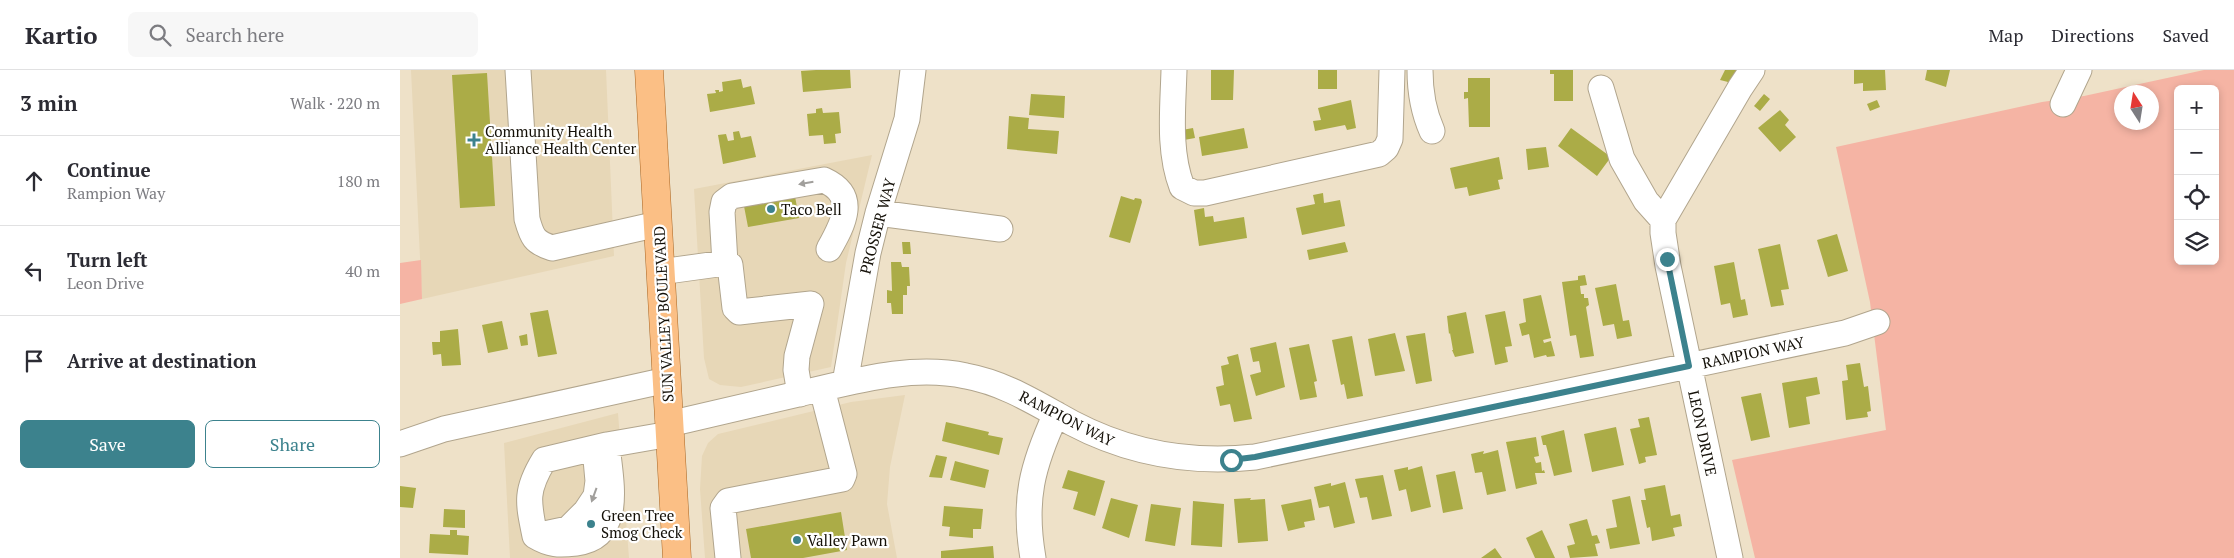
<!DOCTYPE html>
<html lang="en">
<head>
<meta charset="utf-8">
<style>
  :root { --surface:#fff; --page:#f7f7f7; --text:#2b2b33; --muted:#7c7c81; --line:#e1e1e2; --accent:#3c828d }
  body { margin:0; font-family:"PT Serif",serif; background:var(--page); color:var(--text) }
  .controls { position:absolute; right:15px; top:15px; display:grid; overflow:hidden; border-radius:8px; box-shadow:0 2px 8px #0003 }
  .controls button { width:45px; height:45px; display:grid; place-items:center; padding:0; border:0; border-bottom:1px solid var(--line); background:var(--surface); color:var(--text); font:25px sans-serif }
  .compass { position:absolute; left:1714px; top:15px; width:45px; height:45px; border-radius:50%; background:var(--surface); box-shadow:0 2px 8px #0003; rotate:348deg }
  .stop { position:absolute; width:15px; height:15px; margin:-11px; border:4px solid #3c828d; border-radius:50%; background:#fff }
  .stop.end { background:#3c828d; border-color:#fff; box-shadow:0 1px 5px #0008 }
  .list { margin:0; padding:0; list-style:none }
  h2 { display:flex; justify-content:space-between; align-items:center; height:65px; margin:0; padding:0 20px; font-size:21px }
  h2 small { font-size:16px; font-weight:400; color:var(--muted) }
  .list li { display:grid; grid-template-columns:32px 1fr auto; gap:15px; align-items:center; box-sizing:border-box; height:90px; padding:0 20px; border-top:1px solid var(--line) }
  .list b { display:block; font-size:19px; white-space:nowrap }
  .list p { margin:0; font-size:16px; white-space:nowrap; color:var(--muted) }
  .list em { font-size:16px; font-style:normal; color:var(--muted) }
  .actions { display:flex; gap:10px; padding:15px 20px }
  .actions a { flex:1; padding:11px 0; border:1px solid var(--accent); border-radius:8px; text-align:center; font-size:18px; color:var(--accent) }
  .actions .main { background:var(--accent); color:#fff }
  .icon { flex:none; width:28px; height:28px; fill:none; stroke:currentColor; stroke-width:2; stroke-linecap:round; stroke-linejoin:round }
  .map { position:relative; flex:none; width:1834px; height:488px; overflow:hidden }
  header { display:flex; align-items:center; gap:30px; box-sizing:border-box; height:70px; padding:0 25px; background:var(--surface); border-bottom:1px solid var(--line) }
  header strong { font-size:24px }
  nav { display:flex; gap:28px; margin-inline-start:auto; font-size:18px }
  .search { width:350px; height:45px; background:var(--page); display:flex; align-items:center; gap:12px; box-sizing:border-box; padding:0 18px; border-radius:8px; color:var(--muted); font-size:19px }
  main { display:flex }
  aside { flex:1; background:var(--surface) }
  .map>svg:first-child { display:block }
</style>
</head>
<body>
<header>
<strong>Kartio</strong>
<div class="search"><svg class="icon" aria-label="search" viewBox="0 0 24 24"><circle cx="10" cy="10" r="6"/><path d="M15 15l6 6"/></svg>Search here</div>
<nav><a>Map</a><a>Directions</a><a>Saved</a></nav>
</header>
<main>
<aside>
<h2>3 min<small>Walk · 220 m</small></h2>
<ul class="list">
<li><svg class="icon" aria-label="ahead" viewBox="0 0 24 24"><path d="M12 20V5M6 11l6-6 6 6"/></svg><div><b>Continue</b><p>Rampion Way</p></div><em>180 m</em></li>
<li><svg class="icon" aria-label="left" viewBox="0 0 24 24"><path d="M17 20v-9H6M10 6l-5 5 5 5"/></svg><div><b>Turn left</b><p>Leon Drive</p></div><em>40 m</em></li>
<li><svg class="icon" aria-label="arrive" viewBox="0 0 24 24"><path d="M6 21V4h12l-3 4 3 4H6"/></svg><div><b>Arrive at destination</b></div></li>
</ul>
<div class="actions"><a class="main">Save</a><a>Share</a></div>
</aside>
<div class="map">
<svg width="1834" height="488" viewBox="0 0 1834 488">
  <rect width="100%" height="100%" fill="#eee1c8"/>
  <path fill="#e7d7b7" d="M 11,0 L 206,0 L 214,186 L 22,229 Z
    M 472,85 L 446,193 L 431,297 L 341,317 L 320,315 L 309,309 L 304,288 L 294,119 Z
    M 505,325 L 490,397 L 487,434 L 497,488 L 305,488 L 300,419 L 302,386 L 308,373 L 318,364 L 451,332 Z
    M 218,343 L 229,488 L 110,488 L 104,373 Z"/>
  <path fill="#f5b4a4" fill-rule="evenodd" d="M 1804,0 L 1834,0 L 1834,488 L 1355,488 L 1332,390 L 1486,360 L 1470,232 L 1436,77 L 1642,32 L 1684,26 ZM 1778,19 L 1815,19 L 1815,191 L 1778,191 ZM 1722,22 L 1752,22 L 1752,52 L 1722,52 Z
    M 21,190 L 22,229 L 0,234 L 0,193 Z"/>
  <path fill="#abac47" d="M 416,0 L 450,0 L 451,18 L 403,22 L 401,1 Z
    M 811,0 L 834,0 L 833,30 L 811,30 Z
    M 918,0 L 937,0 L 937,19 L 918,19 Z
    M 1150,0 L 1173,0 L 1173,31 L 1154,31 L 1154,4 L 1150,4 Z
    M 1325,0 L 1342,0 L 1338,18 L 1327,15 L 1328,12 L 1320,10 Z
    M 1454,0 L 1485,0 L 1486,20 L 1463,21 L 1463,13 L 1454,14 Z
    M 1527,0 L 1550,0 L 1546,17 L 1525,10 Z
    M 87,3 L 95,136 L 60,138 L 52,5 Z
    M 1068,8 L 1090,8 L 1090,57 L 1069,57 L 1068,28 L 1064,29 L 1064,22 L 1068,22 Z
    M 341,9 L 343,18 L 351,16 L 355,34 L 310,42 L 307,24 L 316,23 L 315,20 L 319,20 L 319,22 L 323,21 L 322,12 Z
    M 631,24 L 665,26 L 664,48 L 629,45 Z
    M 1364,24 L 1370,29 L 1360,41 L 1354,36 Z
    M 951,30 L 956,58 L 947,60 L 945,55 L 915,61 L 913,51 L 921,50 L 918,38 Z
    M 1477,30 L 1480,37 L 1470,41 L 1467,34 Z
    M 422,38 L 423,43 L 439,42 L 441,63 L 435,64 L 436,73 L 424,74 L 423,65 L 409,66 L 407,44 L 416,43 L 416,39 Z
    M 1380,40 L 1389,50 L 1385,55 L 1396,67 L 1380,82 L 1358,58 Z
    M 609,46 L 629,48 L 628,59 L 659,61 L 657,84 L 607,79 Z
    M 793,58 L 795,68 L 784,70 L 782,60 Z
    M 844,58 L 848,78 L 802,86 L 799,67 Z
    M 1171,58 L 1211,87 L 1197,106 L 1158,76 Z
    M 339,61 L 341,68 L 351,66 L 356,87 L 323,94 L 318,65 L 326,64 L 328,71 L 334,70 L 333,62 Z
    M 1146,77 L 1149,97 L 1128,100 L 1126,79 Z
    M 1099,87 L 1103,109 L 1098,110 L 1100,119 L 1069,126 L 1067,117 L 1055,119 L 1050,98 Z
    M 394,121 L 399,148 L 348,157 L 343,131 Z
    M 923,123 L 924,133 L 940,130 L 945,156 L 902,165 L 896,138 L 915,134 L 913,125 Z
    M 721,126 L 734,130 L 735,128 L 741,129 L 742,132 L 730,173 L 709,167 Z
    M 804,138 L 805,147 L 813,146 L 814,152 L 844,147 L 847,168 L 799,176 L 794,140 Z
    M 1437,164 L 1448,201 L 1428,207 L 1417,170 Z
    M 502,172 L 510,172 L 511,184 L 503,184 Z
    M 945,172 L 948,182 L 909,190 L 907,180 Z
    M 1380,174 L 1389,219 L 1381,220 L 1384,235 L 1371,237 L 1358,179 Z
    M 491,192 L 501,192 L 502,197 L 509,197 L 510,216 L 507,216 L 507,225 L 503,225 L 503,244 L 492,244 L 491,233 L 487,233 L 487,220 L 492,221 Z
    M 1334,192 L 1341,230 L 1345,229 L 1348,245 L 1333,248 L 1330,233 L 1321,235 L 1314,196 Z
    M 1185,205 L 1187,215 L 1180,216 L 1181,224 L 1184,224 L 1184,228 L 1188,228 L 1189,235 L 1186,237 L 1194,286 L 1180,288 L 1176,265 L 1170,266 L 1162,212 L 1178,210 L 1178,206 Z
    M 1216,214 L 1223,251 L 1229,250 L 1232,266 L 1217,269 L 1214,254 L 1203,256 L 1195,218 Z
    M 1141,225 L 1151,268 L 1143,270 L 1144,273 L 1151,271 L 1155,286 L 1147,287 L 1146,285 L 1134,288 L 1129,264 L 1122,266 L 1119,254 L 1126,252 L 1123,229 Z
    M 148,240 L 157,284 L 138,287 L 130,243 Z
    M 1105,241 L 1112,276 L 1105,277 L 1108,292 L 1095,295 L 1085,245 Z
    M 1066,242 L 1074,283 L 1055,287 L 1052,280 L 1053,280 L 1050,263 L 1049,264 L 1047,246 Z
    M 102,251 L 108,279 L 88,283 L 82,255 Z
    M 58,259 L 61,295 L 42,296 L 41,284 L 33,285 L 32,272 L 40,272 L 40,261 Z
    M 995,263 L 1005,301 L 975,306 L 968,269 Z
    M 1025,263 L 1032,311 L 1016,314 L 1006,266 Z
    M 127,264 L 128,275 L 121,276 L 119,266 Z
    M 952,266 L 963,326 L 947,329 L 944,314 L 941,315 L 932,270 Z
    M 876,272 L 885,317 L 856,326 L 850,305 L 861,302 L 859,291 L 853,292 L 850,278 Z
    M 909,274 L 917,311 L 914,312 L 917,327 L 900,330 L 889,278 Z
    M 838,284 L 852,349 L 834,352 L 830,334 L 820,336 L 816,317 L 824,315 L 821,296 L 829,294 L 827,287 Z
    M 1460,293 L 1464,317 L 1468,316 L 1471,341 L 1467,342 L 1468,347 L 1446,350 L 1442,311 L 1448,310 L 1446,295 Z
    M 1417,307 L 1420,324 L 1406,327 L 1410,354 L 1389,358 L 1382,313 Z
    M 1361,323 L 1370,367 L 1351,371 L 1341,327 Z
    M 1249,347 L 1257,385 L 1245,387 L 1246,392 L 1239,394 L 1230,359 L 1240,357 L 1238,349 Z
    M 546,352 L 589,362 L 588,365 L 603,368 L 599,385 L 542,371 Z
    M 1216,357 L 1224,395 L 1192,402 L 1184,364 Z
    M 1164,360 L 1172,402 L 1154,406 L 1146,375 L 1143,375 L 1141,366 Z
    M 1136,367 L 1139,386 L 1134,387 L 1136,393 L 1141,392 L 1142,401 L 1144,400 L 1145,403 L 1135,403 L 1137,414 L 1116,419 L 1106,372 Z
    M 1098,380 L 1106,421 L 1087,425 L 1082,402 L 1075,403 L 1071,384 L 1084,381 L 1083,384 Z
    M 536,385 L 547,387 L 542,408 L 529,407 Z
    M 555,391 L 589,400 L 585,418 L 550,410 Z
    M 1022,396 L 1031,437 L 1011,442 L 1006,419 L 999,421 L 994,400 L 1008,397 L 1008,400 Z
    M 668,400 L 705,411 L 695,446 L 673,439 L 678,422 L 662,418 Z
    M 1055,401 L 1063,439 L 1043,443 L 1036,405 Z
    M 983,405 L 992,446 L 972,450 L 967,427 L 960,428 L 955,409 Z
    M 945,412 L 955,453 L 934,458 L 929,436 L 919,438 L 914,417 L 931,413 L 931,416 Z
    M 1265,415 L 1271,446 L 1280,444 L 1282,456 L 1273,458 L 1275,466 L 1252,471 L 1250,457 L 1247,458 L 1241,430 L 1246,430 L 1244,419 Z
    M 0,416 L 16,418 L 13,438 L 0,437 Z
    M 1230,426 L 1240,474 L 1210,479 L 1206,459 L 1217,457 L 1212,430 Z
    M 711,428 L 738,435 L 729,468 L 702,458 Z
    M 851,428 L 850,430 L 865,429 L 868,471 L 838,473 L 834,429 Z
    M 911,429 L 915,450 L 904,452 L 905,457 L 888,461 L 881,435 Z
    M 793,431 L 824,434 L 822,477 L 791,475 Z
    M 751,434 L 781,438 L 775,476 L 745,471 Z
    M 544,436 L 583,439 L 581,459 L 573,459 L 573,468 L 549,466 L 550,457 L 542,456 Z
    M 44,439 L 65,440 L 65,458 L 43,457 Z
    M 441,442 L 447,480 L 403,488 L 351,488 L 346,459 Z
    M 1187,449 L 1192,466 L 1197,465 L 1200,473 L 1195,474 L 1198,486 L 1170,488 L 1167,476 L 1175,474 L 1169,454 Z
    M 50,460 L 57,460 L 57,465 L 69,466 L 68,485 L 29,483 L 30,464 L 50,465 Z
    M 1142,460 L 1155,488 L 1135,488 L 1126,468 Z
    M 593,476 L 594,488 L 541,488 L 541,481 Z
    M 1095,478 L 1102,488 L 1081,488 Z"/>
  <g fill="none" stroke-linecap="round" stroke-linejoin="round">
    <g stroke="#b1a58d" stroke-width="27">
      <path id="minor" d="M 118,0 L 127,149 C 132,167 134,172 152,178 L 258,154
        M 774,0 C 773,38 768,81 782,117 L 794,123 L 805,123 L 979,84 L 986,78 L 990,69 L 992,0
        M 1020,0 C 1020,22 1023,41 1032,61
        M 1201,18 L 1222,89 L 1246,131 L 1263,150
        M 1663,34 L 1679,0
        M 478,143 L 600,159
        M 325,193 L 322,142 L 324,132 L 332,126 L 424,110 C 459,126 443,154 429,179
        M 260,202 L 325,193 L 330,195 L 335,238 L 339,242 L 411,234 L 397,286 L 396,300 L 400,324
        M 445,313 L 468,183 L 478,143 L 507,49 L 513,0
        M 269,354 C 312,344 355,334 398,324 C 452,312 510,294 566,306 C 605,313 637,334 672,353 C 729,383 790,394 855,387 L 1445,263 L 1477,252
        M 0,374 L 44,359 L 267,310
        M 195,378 L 198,411 L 196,426 L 186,441 L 168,459 L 135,466 C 150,475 159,475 176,473 C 225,467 210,409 207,375
        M 135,466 C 128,432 125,421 144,390 L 207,375 L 270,364
        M 328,488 L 323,438 L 328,431 L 442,409 L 444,404 L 422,319
        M 633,488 C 623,430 632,396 656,344
        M 1330,488 L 1268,196 L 1263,163 L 1263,150 L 1340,18 L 1352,0"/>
    </g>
    <g stroke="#a96624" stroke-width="29">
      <path id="major" d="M 249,0 L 277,488"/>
    </g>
    <use href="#minor" stroke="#fff" stroke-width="25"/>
    <use href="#major" stroke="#fbbf85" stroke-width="28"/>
  </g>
  <defs><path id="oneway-solid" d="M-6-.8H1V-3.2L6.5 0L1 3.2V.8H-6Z" transform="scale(1.25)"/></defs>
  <g fill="#a19f9c">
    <use href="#oneway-solid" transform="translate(406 113) rotate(170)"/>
    <use href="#oneway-solid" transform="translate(194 425) rotate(110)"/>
  </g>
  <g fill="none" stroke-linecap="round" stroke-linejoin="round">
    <path stroke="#3c828d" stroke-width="6" d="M 831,390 L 855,387 L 1289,296 L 1267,189"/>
  </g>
  <g fill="#3c828d" stroke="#fff" stroke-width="2">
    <path d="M71.5 62.5h5v5h5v5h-5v5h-5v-5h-5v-5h5z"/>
    <circle cx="371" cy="139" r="5"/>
    <circle cx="191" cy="454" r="5"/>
    <circle cx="397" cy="470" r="5"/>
  </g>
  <g text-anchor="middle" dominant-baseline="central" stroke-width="4.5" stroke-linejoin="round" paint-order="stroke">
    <g font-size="15" fill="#141008" stroke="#fff" text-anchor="start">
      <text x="85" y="61">Community Health<tspan x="85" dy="17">Alliance Health Center</tspan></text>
      <text x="381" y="139">Taco Bell</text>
      <text x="201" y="445">Green Tree<tspan x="201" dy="17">Smog Check</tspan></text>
      <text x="407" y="470">Valley Pawn</text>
    </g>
    <g font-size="15" fill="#141008" stroke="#fff">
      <text transform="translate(477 156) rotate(-75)">PROSSER WAY</text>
      <text transform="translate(263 244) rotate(-93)">SUN VALLEY BOULEVARD</text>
      <text transform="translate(1353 282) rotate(-12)">RAMPION WAY</text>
      <text transform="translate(667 348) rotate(27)">RAMPION WAY</text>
      <text transform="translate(1303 363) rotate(78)">LEON DRIVE</text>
    </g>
  </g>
</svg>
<div class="controls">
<button>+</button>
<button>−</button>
<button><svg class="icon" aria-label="locate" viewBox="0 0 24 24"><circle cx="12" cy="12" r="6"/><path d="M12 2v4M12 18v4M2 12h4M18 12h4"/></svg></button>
<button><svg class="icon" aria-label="layers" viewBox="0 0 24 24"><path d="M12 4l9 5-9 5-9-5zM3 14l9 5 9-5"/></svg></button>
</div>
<svg class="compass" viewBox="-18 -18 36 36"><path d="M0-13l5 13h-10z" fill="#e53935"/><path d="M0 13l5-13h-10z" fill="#7c7c81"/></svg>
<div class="stop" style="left:831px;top:390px"></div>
<div class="stop end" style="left:1267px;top:189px"></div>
</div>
</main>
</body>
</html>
